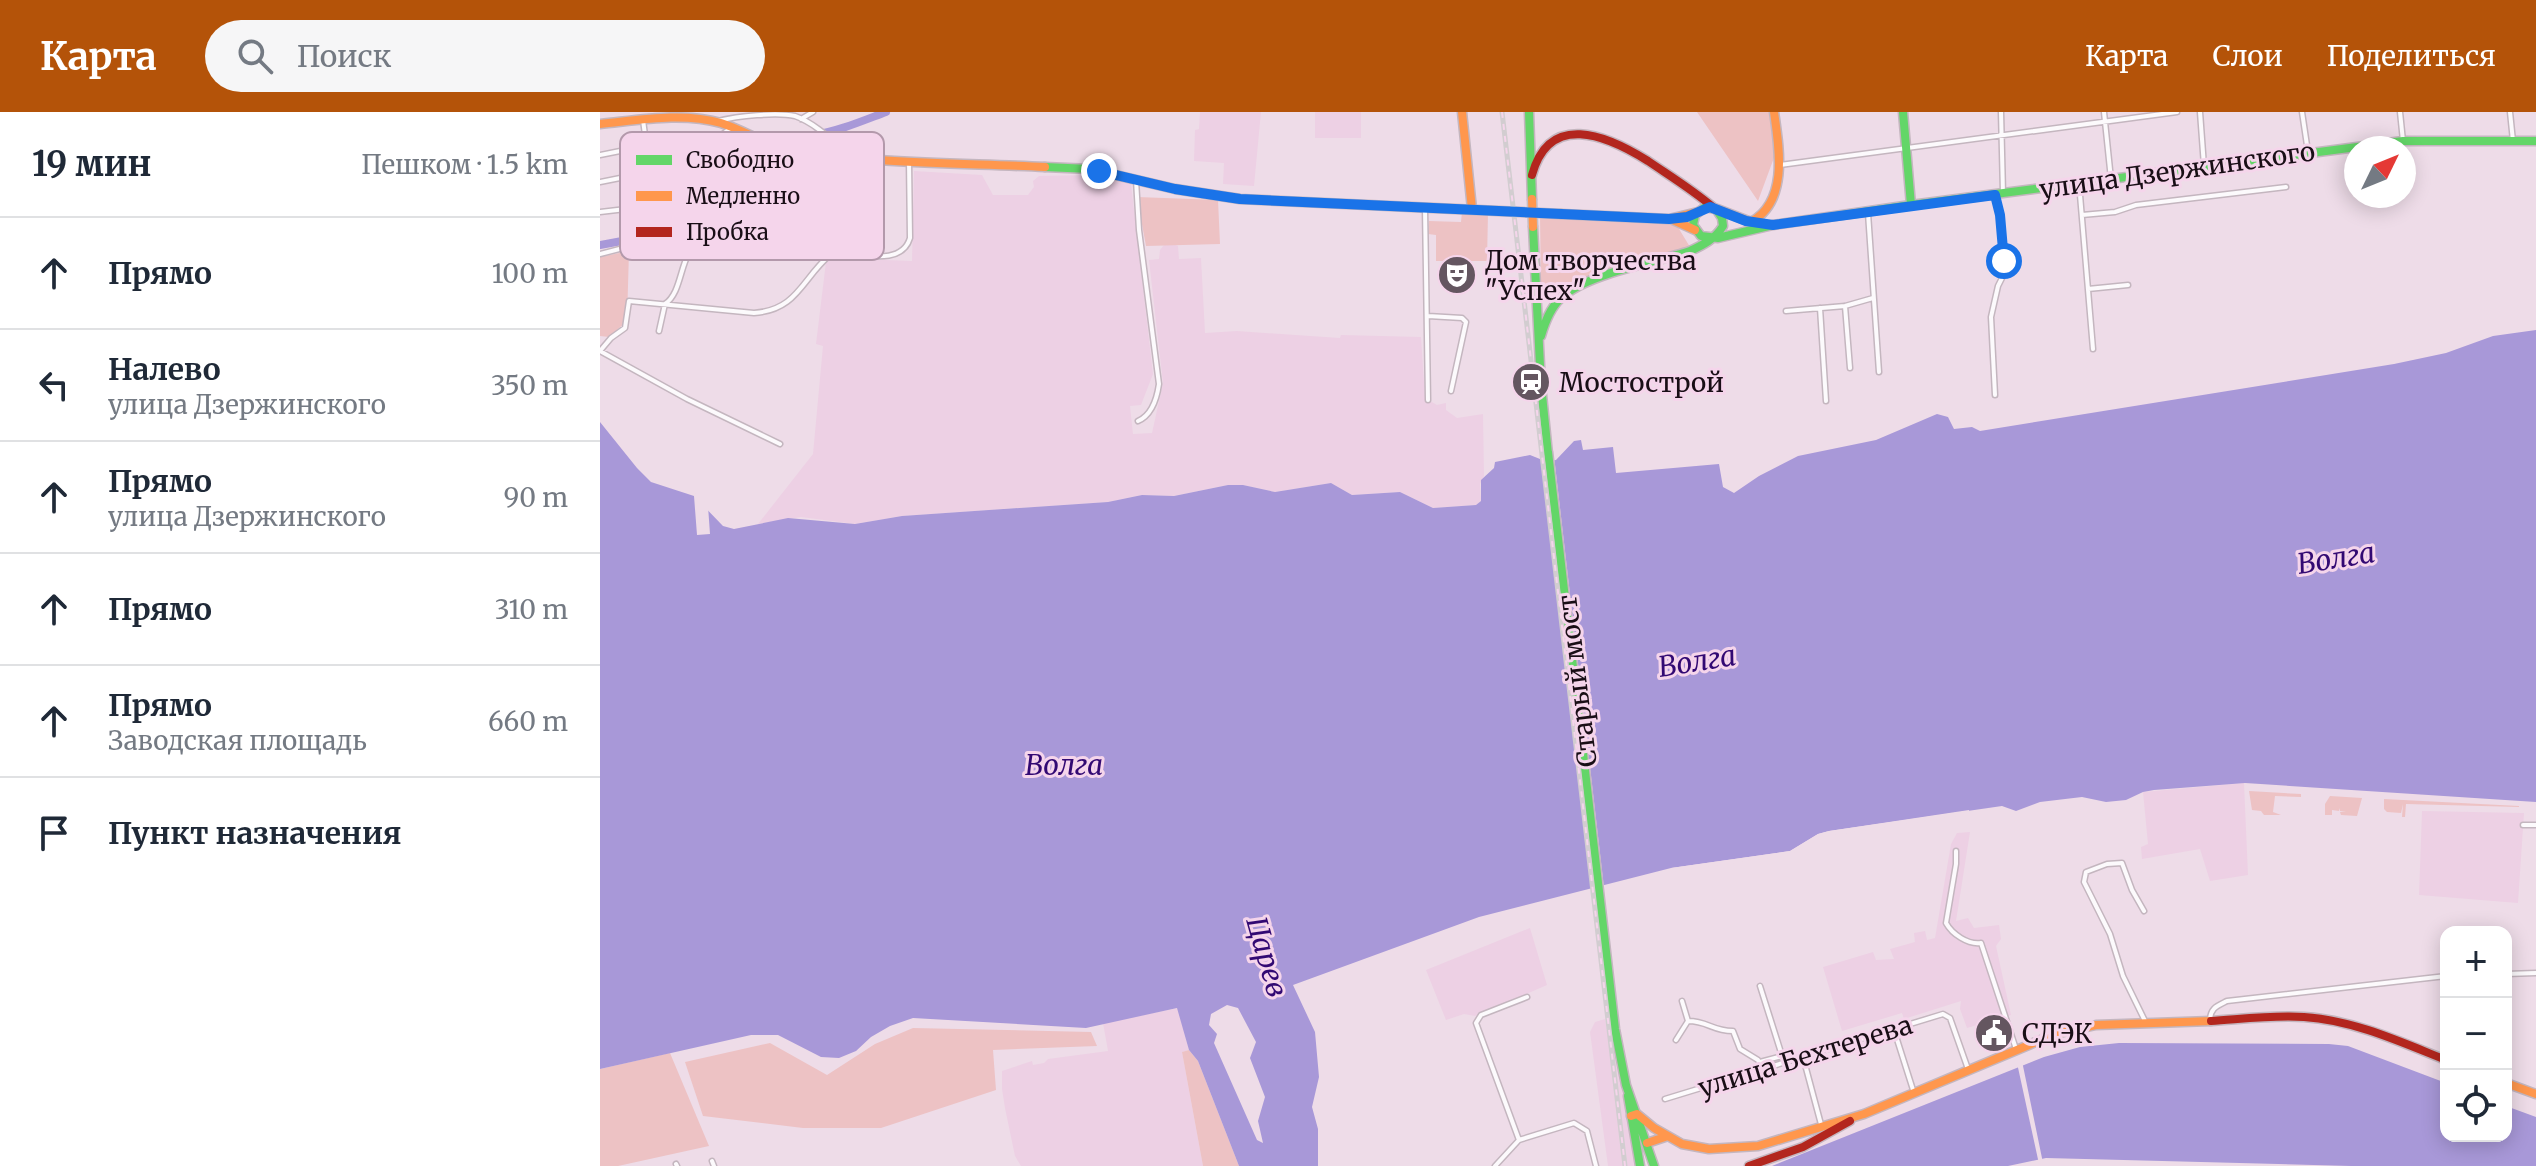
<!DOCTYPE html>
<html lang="ru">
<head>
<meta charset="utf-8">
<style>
  :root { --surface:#fff; --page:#f6f6f7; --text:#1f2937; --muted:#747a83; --line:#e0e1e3; --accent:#b45309 }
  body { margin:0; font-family:Merriweather,serif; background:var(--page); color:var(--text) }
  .controls { position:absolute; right:24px; bottom:24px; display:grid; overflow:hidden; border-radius:16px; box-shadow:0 4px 20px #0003 }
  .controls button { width:72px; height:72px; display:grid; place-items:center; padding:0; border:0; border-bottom:2px solid var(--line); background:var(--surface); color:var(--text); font:40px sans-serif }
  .compass { position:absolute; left:1744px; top:24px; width:72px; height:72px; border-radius:50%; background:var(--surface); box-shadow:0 4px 20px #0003; rotate:47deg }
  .stop { position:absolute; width:24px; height:24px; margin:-18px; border:6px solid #1a73e8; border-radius:50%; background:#fff }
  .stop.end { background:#1a73e8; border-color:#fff; box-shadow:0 2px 8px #0008 }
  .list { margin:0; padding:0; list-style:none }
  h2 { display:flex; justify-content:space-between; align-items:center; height:104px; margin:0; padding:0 32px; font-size:34px }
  h2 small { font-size:26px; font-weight:400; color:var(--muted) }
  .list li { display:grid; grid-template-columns:52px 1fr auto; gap:24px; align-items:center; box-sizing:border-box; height:112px; padding:0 32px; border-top:2px solid var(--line) }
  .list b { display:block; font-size:30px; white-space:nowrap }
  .list p { margin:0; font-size:26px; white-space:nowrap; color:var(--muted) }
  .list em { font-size:26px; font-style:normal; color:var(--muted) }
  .icon { flex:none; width:44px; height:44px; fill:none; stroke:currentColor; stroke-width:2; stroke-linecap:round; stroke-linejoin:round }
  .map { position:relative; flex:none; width:1936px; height:1054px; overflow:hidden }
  header { display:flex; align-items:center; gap:48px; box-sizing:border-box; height:112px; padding:0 40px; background:var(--accent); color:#fff }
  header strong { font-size:38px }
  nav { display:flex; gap:44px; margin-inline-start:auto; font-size:28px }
  .search { width:560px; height:72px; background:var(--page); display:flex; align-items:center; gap:20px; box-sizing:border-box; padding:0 28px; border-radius:44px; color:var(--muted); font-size:30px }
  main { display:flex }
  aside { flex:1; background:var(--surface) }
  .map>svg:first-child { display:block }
</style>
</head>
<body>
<header>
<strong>Карта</strong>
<div class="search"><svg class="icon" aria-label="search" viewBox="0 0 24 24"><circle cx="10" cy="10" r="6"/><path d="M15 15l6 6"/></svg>Поиск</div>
<nav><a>Карта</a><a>Слои</a><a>Поделиться</a></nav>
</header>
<main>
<aside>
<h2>19 мин<small>Пешком · 1.5 km</small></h2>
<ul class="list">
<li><svg class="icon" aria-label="ahead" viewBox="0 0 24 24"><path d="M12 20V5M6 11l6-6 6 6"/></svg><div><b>Прямо</b></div><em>100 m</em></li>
<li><svg class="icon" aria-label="left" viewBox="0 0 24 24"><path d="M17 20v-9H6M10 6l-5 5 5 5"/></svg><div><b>Налево</b><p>улица Дзержинского</p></div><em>350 m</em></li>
<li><svg class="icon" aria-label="ahead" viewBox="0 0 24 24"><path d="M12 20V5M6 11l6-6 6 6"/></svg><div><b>Прямо</b><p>улица Дзержинского</p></div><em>90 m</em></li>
<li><svg class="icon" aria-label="ahead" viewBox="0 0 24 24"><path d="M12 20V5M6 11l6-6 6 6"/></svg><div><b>Прямо</b></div><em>310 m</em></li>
<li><svg class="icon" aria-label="ahead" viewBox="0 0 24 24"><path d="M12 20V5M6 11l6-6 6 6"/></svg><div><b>Прямо</b><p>Заводская площадь</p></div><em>660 m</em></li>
<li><svg class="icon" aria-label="arrive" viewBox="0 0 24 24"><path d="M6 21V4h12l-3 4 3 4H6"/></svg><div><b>Пункт назначения</b></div></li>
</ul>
</aside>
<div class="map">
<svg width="1936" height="1054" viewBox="0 0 1936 1054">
  <rect width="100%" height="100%" fill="#eedce8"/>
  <path fill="#edd0e4" d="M 600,0 L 661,0 L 654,74 L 623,72 L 624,51 L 594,49 L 595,18 L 599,17 Z
    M 715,0 L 761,0 L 761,26 L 715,26 Z
    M 314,59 L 382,63 L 393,83 L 428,83 L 434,75 L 433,69 L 439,64 L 493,63 L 522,67 L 531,72 L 553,262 L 541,293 L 530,294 L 533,322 L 552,321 L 563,271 L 549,148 L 559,147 L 560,138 L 564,133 L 573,132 L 578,134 L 579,147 L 601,146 L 605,221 L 637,219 L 740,226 L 741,223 L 821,225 L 825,286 L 837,293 L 846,291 L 846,298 L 857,306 L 883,302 L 884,364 L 880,372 L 881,389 L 876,393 L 833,396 L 800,380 L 752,383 L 731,371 L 675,380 L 643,373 L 628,373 L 574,384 L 542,383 L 508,390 L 302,404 L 255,412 L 201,405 L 158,412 L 213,342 L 223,234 L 216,232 L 226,150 L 232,146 L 312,149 Z
    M 1644,671 L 1648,763 L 1610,769 L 1600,737 L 1542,747 L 1541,735 L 1548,732 L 1543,680 Z
    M 1822,699 L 1924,701 L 1918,791 L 1819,783 Z
    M 1370,720 L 1356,809 L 1368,806 L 1374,816 L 1399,813 L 1401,827 L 1396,834 L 1411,903 L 1367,916 L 1360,897 L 1361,889 L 1304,907 L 1302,901 L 1242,919 L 1223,855 L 1273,840 L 1276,848 L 1294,847 L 1290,837 L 1315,830 L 1314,821 L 1325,819 L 1327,828 L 1335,826 L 1351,732 L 1357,721 Z
    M 930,816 L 947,873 L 875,904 L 864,902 L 846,908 L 826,858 Z
    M 578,896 L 589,938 L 582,940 L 603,1054 L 421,1054 L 415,1044 L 405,996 L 402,977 L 402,959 L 432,949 L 433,953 L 444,951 L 448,947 L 508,939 L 503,911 Z
    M 1005,907 L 1007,919 L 1012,919 L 1036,1054 L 1008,1054 L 990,920 L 995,910 Z"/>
  <path fill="#edc2c4" d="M 1097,0 L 1169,0 L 1175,43 L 1158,89 Z
    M 537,85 L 618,88 L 620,132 L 546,134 Z
    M 862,100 L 888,101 L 887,149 L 836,149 L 836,123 L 828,122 L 829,109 L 861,110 Z
    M 940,103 L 1076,112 L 1090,135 L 976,170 L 957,183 L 941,176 Z
    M 29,139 L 27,209 L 9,225 L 0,224 L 0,145 Z
    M 1649,679 L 1701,682 L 1701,685 L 1675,684 L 1673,700 L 1681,703 L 1664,703 L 1661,699 L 1652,698 Z
    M 1730,684 L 1762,686 L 1757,704 L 1741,703 L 1740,700 L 1746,700 L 1740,699 L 1740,696 L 1739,699 L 1732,698 L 1732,703 L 1725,703 L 1725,692 Z
    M 1784,687 L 1919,694 L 1919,695 L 1806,692 L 1805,705 L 1802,705 L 1803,692 L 1801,701 L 1787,700 L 1784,697 Z
    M 313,916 L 491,920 L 497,934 L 393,938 L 396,978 L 281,1016 L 203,1016 L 103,1004 L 85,950 L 170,931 L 227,963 L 275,932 Z
    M 589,938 L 598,949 L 639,1054 L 603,1054 L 582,940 Z
    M 70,941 L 109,1034 L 18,1054 L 0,1054 L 0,957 Z"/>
  <path fill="#a898d8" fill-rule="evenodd" d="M 1936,218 L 1936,690 L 1645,671 L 1554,678 L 1543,680 L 1526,688 L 1506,690 L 1482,685 L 1440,690 L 1416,699 L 1402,694 L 1229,719 L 1218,722 L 1190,739 L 1071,756 L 879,805 L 693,873 L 715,920 L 719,965 L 712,995 L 718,1017 L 718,1054 L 639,1054 L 598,949 L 589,938 L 577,896 L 486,916 L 313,906 L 290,914 L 271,925 L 256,939 L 239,946 L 221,945 L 178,923 L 151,923 L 0,957 L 0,310 L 37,356 L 51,370 L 94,384 L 123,414 L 134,417 L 188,406 L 255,412 L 302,404 L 508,390 L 542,383 L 574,384 L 628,373 L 643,373 L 675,380 L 731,371 L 752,383 L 800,380 L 833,396 L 876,393 L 881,389 L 881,368 L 894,356 L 895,350 L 930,343 L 945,349 L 956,348 L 974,329 L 981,328 L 983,338 L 1013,335 L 1016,361 L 1119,352 L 1123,375 L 1134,381 L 1159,364 L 1198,344 L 1276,328 L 1337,302 L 1348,305 L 1354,317 L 1372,315 L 1380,319 L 1794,252 L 1846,241 L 1893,224 ZM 627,893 L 638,896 L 656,930 L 650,946 L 665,985 L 658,1009 L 663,1031 L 657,1028 L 614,931 L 617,922 L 609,913 L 611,902 Z
    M 1519,931 L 1729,932 L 1748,934 L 1846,971 L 1846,1024 L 1906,1024 L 1906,994 L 1936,1005 L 1936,1054 L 1751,1054 L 1446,1046 L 1408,1054 L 1172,1054 L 1444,945 L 1480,935 Z"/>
  <path fill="#eedce8" d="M 941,343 L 954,344 L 1004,776 L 992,779 Z
    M 96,381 L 108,394 L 110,422 L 97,423 L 94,384 Z
    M 1369,698 L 1369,702 L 1222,725 L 1191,743 L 1071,760 L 1071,756 L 1190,739 L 1218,722 L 1229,719 Z
    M 1422,949 L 1443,1051 L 1439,1052 L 1417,951 Z"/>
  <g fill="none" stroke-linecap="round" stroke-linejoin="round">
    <path stroke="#a898d8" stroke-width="8" d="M 0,133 L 65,121 L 113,131 L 128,124 C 135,96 128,69 135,40 C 166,16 180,29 214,23 C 239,19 262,9 286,0"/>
    <g stroke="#c4b6bf" stroke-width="7">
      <path id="street" d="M 1401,0 L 1403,81
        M 1504,0 L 1511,67
        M 1600,0 L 1604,54
        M 1702,0 L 1708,40
        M 1800,0 L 1803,29
        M 1910,0 L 1913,29
        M 201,7 L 213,0
        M 43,8 L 50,60 L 52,68 L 61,77 L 60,93 L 64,105
        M 118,9 C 138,4 176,0 195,4 C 215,11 233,29 248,42
        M 0,43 L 45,34
        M 1180,53 L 1577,0
        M 536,68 L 539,118 L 559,272 C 557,286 552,303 538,309
        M 0,70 L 50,60 L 73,66 L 106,34 L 131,16
        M 1479,71 L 1493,237
        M 825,96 L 828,288
        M 0,100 L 60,93
        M 1268,101 L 1279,260
        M 1482,103 L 1515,100 L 1536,93 L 1686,75
        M 0,142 L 31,134 L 69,131 L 95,144 L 128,138 C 145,115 147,81 142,53 L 149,43 L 168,41 L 175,35
        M 1488,177 L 1528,173
        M 1245,194 L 1250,256
        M 1220,196 L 1226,289
        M 1186,199 L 1245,194 L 1273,186
        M 828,204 L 862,206 L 866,210 L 851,279
        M 59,219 L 65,192 C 80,182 80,156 89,141
        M 1395,283 L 1391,205 L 1398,174 L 1404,162 L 1400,103 L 1395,83
        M 180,332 L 87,287 L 0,239 L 11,226 L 25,216 L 29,189 L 154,201 C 198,198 202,166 231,142 C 254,139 301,157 310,126 L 309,49
        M 1923,713 L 1936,713
        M 1356,739 L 1356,752 L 1346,811 C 1352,822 1368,833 1381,831 L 1416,937
        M 1544,799 L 1532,778 L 1522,751 L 1507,752 L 1486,760 L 1484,770 L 1510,822 L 1523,864 L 1546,911
        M 1906,862 L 1936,861
        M 1160,874 L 1184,950
        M 1082,889 L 1088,909 C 1108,909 1112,919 1133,919 L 1140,937 L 1158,948 L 1162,957
        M 1610,909 C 1610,896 1617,894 1627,889 L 1846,864
        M 1294,918 L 1314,981
        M 1076,928 L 1088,909
        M 1203,945 L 1222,1016
        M 1160,950 L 1182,944
        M 1065,987 L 1343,902 L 1350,906 L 1368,957
        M 919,1028 L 876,911 L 881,903 L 927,885
        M 112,1049 L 114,1054
        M 76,1052 L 77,1054
        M 895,1054 L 919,1028 L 974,1011 L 987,1019 L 996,1054"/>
    </g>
    <g stroke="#c4b6bf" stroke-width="11">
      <path id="fast" d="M 929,0 L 932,87
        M 445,55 L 490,57 L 575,77 L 640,87 L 961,102
        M 1311,93 L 1803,29 L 1936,29
        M 933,115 L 941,273 L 948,342
        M 941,224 C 945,210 950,196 961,186 C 988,161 1054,151 1090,139 C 1103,133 1115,127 1123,114 L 1122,106 L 1116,97 L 1105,95 L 1095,103 L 1093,113 L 1101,124 L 1118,126 L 1173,113 L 1311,93 L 1303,0
        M 948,340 L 1015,917 L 1026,973 L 1054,1054
        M 1028,984 L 1040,1054"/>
    </g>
    <g stroke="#c4b6bf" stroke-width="11">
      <path id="slow" d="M 862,0 L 872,97
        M 0,12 C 40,8 82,0 121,11 C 146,19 169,35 195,39 C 277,52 362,51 445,55
        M 1117,97 L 1151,110 C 1189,89 1179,35 1174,0
        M 961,102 L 1069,107 L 1098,100
        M 1073,108 L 1095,118
        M 1906,971 L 1936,982
        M 1031,1004 L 1037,1002 L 1054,1016 L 1082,1032 L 1109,1037 L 1158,1034 L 1264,1002 L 1455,922 L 1496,913 L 1611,909
        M 1047,1031 L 1065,1025"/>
    </g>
    <g stroke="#c4b6bf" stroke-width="11">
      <path id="jam" d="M 932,63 C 949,0 1005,22 1048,49 C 1070,64 1093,78 1114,96
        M 1611,909 C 1642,907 1673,903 1704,905 C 1753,908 1801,930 1846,948
        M 1149,1054 L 1203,1035 L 1250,1009"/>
    </g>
    <use href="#street" stroke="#fcfafc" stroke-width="4"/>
    <use href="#fast" stroke="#63d668" stroke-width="8"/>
    <use href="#slow" stroke="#ff974d" stroke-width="8"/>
    <use href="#jam" stroke="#b3261e" stroke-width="8"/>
    <g stroke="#d2cdd0" stroke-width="5">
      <path id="rail" d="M 902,0 L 1025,1054"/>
    </g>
    <use href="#rail" stroke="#f5d5eb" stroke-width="2" stroke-dasharray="6" stroke-linecap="butt"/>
    <g stroke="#c6bec4" stroke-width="11" stroke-linecap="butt">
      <path id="slow-bridge" d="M 932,87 L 933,115"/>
    </g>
    <use href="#slow-bridge" stroke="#ff974d" stroke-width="8"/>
  </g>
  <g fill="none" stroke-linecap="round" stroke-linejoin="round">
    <path stroke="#1a73e8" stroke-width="10" d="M 499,59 L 575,77 L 640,87 L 1069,107 L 1087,105 L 1110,95 L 1146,109 L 1173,113 L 1395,83 L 1400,103 L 1404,149"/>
  </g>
  <defs>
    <g id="theatre-disc" transform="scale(2)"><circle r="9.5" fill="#645660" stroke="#f5d5eb"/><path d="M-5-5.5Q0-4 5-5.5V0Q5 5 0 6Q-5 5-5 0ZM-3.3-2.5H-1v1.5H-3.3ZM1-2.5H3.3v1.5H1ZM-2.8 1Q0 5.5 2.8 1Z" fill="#fff"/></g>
    <g id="station-disc" transform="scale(2)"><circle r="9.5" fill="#645660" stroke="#f5d5eb"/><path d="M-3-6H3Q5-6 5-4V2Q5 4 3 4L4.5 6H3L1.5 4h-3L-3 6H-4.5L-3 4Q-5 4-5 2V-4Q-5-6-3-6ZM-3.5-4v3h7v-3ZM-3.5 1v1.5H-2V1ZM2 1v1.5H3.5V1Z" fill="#fff"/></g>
    <g id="civic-disc" transform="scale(2)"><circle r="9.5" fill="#645660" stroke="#f5d5eb"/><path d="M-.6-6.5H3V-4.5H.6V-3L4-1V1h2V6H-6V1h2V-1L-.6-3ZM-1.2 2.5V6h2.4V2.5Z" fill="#fff"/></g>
  </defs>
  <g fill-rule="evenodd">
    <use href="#theatre-disc" x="857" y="163"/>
    <use href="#station-disc" x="931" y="270"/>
    <use href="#civic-disc" x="1394" y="921"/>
  </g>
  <g text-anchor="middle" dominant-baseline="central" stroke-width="6" stroke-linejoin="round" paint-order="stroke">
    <g font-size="26" fill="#190e16" stroke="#f5d5eb">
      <text transform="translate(1577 58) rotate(-8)">улица Дзержинского</text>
      <text transform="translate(977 569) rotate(-97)">Старый мост</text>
      <text transform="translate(1205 944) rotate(-17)">улица Бехтерева</text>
    </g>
    <g font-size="26" fill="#190e16" stroke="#f5d5eb" text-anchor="start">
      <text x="885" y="148">Дом творчества<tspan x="885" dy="30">"Успех"</tspan></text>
      <text x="959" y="270">Мостострой</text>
      <text x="1422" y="921">СДЭК</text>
    </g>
    <g font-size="28" font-style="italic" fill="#320973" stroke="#f5d5eb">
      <text transform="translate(1736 446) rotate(-9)">Волга</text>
      <text transform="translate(1097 549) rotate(-9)">Волга</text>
      <text x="464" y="653">Волга</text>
      <text transform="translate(667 845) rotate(74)">Царев</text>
    </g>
  </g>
  <rect x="20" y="20" width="264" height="128" rx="12" fill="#f5d5eb" stroke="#b399ab" stroke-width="2"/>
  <rect x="36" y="43" width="36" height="10" fill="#63d668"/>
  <rect x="36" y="79" width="36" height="10" fill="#ff974d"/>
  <rect x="36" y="115" width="36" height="10" fill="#b3261e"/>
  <g font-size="22" fill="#190e16">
    <text x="86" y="56">Свободно</text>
    <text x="86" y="92">Медленно</text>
    <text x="86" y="128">Пробка</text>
  </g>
</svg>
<div class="controls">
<button>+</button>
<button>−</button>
<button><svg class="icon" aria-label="locate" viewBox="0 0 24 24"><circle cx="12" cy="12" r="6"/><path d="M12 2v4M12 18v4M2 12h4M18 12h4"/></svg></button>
</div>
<svg class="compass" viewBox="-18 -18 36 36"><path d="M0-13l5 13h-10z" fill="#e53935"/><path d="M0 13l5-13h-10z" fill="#747a83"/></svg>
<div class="stop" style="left:1404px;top:149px"></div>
<div class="stop end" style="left:499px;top:59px"></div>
</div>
</main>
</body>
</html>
